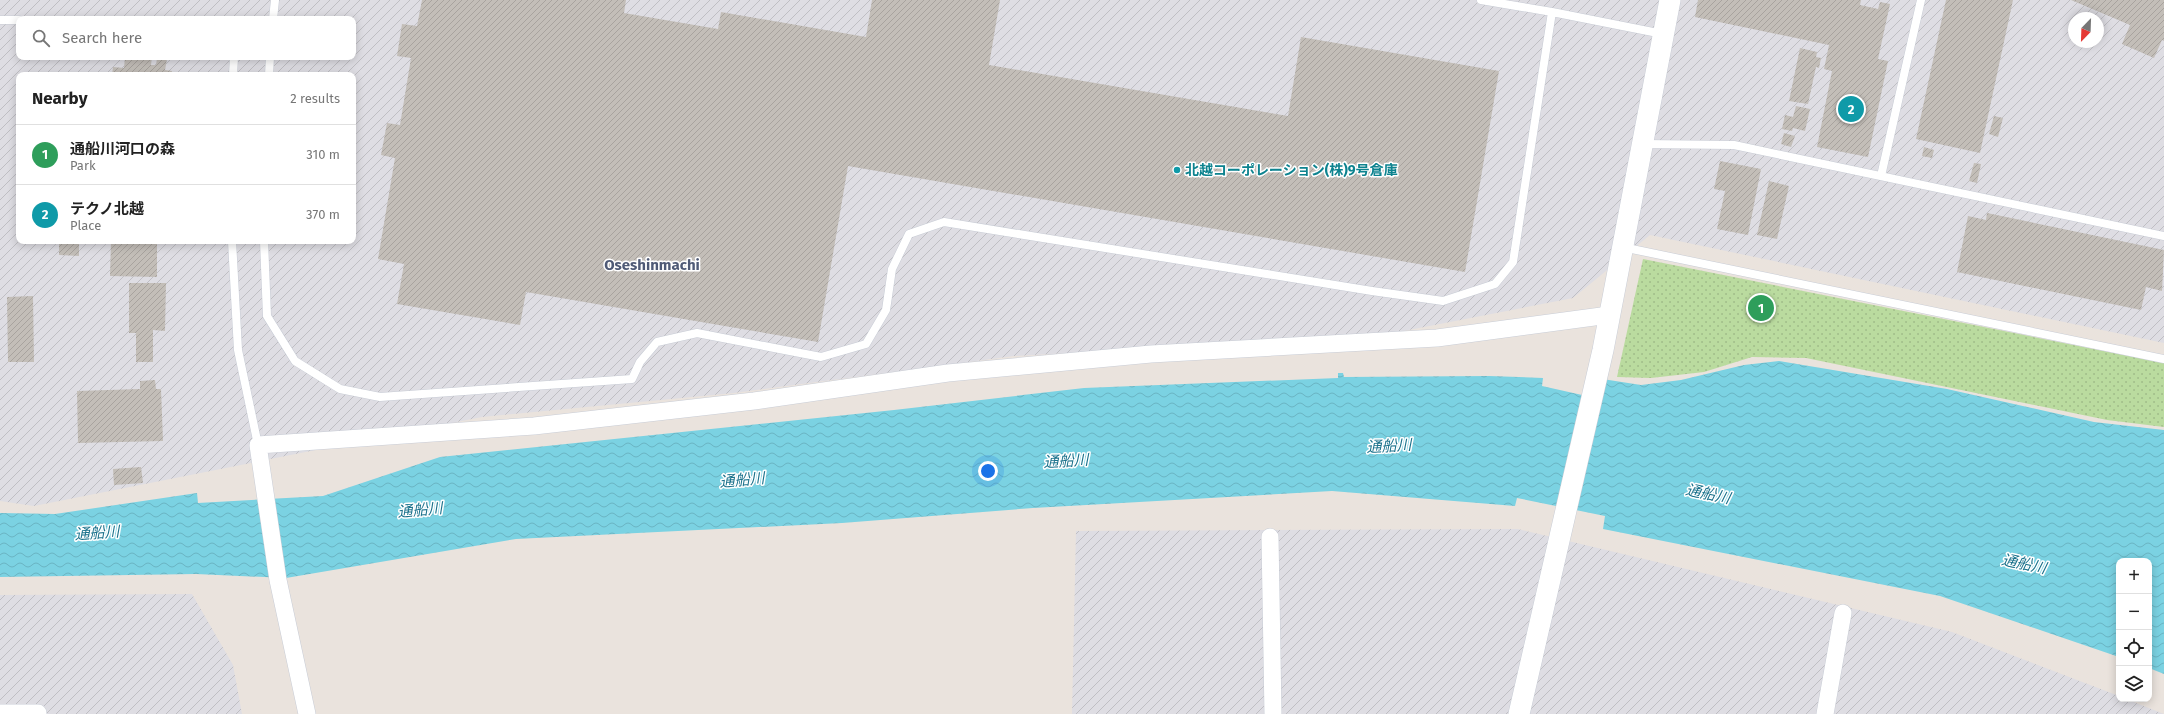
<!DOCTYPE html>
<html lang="en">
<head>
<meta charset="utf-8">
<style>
  :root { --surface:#fff; --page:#f2f2f2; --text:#222; --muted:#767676; --line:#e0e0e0; --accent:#4d7be7 }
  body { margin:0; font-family:"Fira Sans","Noto Sans JP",sans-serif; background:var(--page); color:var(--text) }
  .controls { position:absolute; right:12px; bottom:12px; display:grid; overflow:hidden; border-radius:8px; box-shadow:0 2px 10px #0003 }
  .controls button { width:36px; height:36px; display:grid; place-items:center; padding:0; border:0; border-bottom:1px solid var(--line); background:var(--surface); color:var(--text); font:20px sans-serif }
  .compass { position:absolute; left:2068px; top:12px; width:36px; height:36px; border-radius:50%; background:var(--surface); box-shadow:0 2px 10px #0003; rotate:203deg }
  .you { position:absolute; left:988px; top:471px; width:14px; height:14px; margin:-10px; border:3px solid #fff; border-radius:50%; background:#1a73e8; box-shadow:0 0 0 6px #1a73e833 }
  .badge { display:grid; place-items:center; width:26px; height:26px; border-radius:50%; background:var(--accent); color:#fff; font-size:13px; font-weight:700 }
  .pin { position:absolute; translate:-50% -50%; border:2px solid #fff; box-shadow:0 1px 4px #0006 }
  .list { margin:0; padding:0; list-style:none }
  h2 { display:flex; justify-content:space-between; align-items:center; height:52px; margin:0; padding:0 16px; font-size:17px }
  h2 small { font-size:13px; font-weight:400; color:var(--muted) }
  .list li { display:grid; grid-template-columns:26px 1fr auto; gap:12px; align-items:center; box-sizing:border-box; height:60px; padding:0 16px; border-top:1px solid var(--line) }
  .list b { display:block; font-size:15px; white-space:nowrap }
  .list p { margin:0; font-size:13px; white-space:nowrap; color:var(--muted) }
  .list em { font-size:13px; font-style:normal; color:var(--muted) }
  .icon { flex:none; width:22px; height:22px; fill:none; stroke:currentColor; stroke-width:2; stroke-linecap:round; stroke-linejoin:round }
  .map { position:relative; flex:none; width:2164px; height:714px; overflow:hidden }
  .search { position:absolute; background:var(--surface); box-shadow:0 2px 10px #0003; left:16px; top:16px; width:340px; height:44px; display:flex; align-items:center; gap:10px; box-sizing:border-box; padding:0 14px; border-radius:8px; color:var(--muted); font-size:15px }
  .panel { position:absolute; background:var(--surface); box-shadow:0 2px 10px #0003; left:16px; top:72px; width:340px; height:172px; border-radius:8px }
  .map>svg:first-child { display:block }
</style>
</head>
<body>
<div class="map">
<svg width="2164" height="714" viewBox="0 0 2164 714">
  <defs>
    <pattern id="industrial-furrows" width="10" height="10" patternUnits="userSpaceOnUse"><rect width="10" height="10" fill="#dedde3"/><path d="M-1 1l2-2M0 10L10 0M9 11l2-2" fill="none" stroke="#bfbec3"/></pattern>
    <pattern id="grass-dots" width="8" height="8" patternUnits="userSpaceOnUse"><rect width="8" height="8" fill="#badb9f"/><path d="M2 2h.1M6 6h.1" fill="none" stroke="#a0bc89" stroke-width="1.8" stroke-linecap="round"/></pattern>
    <pattern id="water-waves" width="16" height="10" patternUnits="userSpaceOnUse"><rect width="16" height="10" fill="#7bd2e2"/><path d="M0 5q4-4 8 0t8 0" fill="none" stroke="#6ab4c2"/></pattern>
    <pattern id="building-hatch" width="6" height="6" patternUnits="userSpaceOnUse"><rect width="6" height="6" fill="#c3beb8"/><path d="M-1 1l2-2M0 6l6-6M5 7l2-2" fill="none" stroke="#a8a39e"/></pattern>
  </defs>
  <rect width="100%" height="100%" fill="#eae3dd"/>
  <path fill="url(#industrial-furrows)" fill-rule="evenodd" d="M 0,0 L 2164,0 L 2164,343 L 1650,235 L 1573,298 L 1383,335 L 1014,356 L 734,393 L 482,417 L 34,506 L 0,501 ZM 2074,18 L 2098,18 L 2098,42 L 2074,42 ZM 19,19 L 353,19 L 353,57 L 19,57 ZM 19,75 L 353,75 L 353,241 L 19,241 Z
    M 1518,529 L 1952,632 L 2119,696 L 2119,699 L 2126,699 L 2164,714 L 1072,714 L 1076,531 Z
    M 192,594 L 233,665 L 242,714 L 0,714 L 0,595 Z"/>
  <path fill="url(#grass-dots)" d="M 1643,259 L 2164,363 L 2164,427 L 2107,420 L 1806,358 L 1752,357 L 1704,372 L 1651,378 L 1617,377 Z"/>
  <path fill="url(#water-waves)" d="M 1779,361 L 1947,389 L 2094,422 L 2164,430 L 2164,674 L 2149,668 L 2149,561 L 2119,561 L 2119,657 L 1940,596 L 1603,529 L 1605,516 L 1517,498 L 1515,506 L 1332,491 L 1033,508 L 842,523 L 516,539 L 286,578 L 196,574 L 0,577 L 0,513 L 55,514 L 197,493 L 198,503 L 323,496 L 440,457 L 894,410 L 1084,388 L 1338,378 L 1338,373 L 1343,373 L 1344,377 L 1489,376 L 1543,378 L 1542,386 L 1591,397 L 1596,378 L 1641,385 L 1681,380 L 1744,365 Z"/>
  <path fill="url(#building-hatch)" d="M 422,0 L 626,0 L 624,13 L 718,29 L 721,12 L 866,37 L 872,0 L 1000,0 L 989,65 L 1288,116 L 1301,37 L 1499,71 L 1465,272 L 848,166 L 818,342 L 526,292 L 520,325 L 397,304 L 404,264 L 378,259 L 395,158 L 381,155 L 387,123 L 400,125 L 411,58 L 397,56 L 402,24 L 417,26 Z
    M 1698,0 L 1861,0 L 1860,5 L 1878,9 L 1880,2 L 1890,4 L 1878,59 L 1888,61 L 1868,157 L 1817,147 L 1832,71 L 1824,69 L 1829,45 L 1695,17 Z
    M 1946,0 L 2013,0 L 1980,153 L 1916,139 Z
    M 2071,0 L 2164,0 L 2164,41 L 2162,40 L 2154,58 L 2122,44 L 2130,25 Z
    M 1800,48 L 1817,52 L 1816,57 L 1821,58 L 1819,68 L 1816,67 L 1808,104 L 1789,101 Z
    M 125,57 L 142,59 L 142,57 L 152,57 L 151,65 L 156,65 L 157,58 L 167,59 L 165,70 L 172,71 L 171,75 L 112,75 L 113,67 L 124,68 Z
    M 1796,106 L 1810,109 L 1805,131 L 1793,128 L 1792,131 L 1782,129 L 1785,115 L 1793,117 Z
    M 1994,116 L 2003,118 L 1998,137 L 1989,134 Z
    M 1784,133 L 1795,136 L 1791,147 L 1781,144 Z
    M 1924,147 L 1934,150 L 1932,158 L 1922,156 Z
    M 1720,161 L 1761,169 L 1748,235 L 1717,229 L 1725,191 L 1714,189 Z
    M 1974,163 L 1981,164 L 1977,183 L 1969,181 Z
    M 1769,181 L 1789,186 L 1777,239 L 1757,235 Z
    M 1987,213 L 2164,250 L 2162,291 L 2146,287 L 2141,310 L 1957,272 L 1968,216 L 1986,220 Z
    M 59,241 L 79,241 L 79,256 L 59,255 Z
    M 111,241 L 157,241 L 157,277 L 110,276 Z
    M 129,283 L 166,283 L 165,331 L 153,330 L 153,362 L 136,362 L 136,333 L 129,333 Z
    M 33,296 L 34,362 L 8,362 L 7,297 Z
    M 155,380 L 156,389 L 161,389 L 163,441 L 78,443 L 77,391 L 140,389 L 140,381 Z
    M 141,467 L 143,483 L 114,485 L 113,469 Z"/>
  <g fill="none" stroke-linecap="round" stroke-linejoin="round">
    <g stroke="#c9cdd6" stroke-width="9">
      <path id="service" d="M 1552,12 L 1663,34
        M 273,19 L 275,0
        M 0,20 L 19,20
        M 233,75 L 234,57
        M 269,75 L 270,57
        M 1642,144 L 1734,145 L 2164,236
        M 1881,176 L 1921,0
        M 232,241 L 238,350 L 258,445
        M 264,241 L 267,316 L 295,361 L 340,389 L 380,397 L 632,379 L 640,362 L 657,342 L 697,333 L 821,357 L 866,344 L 886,310 L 892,269 L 909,234 L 944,222 L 1372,291 L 1443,301 L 1495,284 L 1513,262 L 1552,12 L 1481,0
        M 1622,247 L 2164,359"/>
    </g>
    <g stroke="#c9cdd6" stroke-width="18">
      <path id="minor" d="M 1270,537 L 1273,714
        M 0,713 L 38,713
        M 307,714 L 278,580 L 258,445 L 534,426 L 754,401 L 948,373 L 1151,354 L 1437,338 L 1609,315
        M 1825,714 L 1843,613"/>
    </g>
    <g stroke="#c9cdd6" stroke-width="22">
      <path id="tertiary" d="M 1519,714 L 1603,350 L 1670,0"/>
    </g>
    <use href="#service" stroke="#fff" stroke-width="8"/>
    <use href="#minor" stroke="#fff" stroke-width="17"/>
    <use href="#tertiary" stroke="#fff" stroke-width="21"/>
  </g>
  <circle fill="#0f9aa8" stroke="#fff" stroke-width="1.5" cx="1177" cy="170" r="4"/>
  <g text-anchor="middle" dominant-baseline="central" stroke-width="3" stroke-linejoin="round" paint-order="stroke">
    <g font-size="14" font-weight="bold" fill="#0d838f" stroke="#fff" text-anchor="start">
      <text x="1185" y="170">北越コーポレーション(株)9号倉庫</text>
    </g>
    <g font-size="15" font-weight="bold" fill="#4f5a76" stroke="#fff">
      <text x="652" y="265">Oseshinmachi</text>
    </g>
    <g font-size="15" font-style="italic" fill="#1b728c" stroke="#fff">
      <text transform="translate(1389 446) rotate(-3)">通船川</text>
      <text transform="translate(1066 461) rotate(-3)">通船川</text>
      <text transform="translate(742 480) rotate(-5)">通船川</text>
      <text transform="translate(1708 494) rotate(12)">通船川</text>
      <text transform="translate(420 510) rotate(-5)">通船川</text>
      <text transform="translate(97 533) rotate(-4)">通船川</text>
      <text transform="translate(2024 564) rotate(12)">通船川</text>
    </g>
  </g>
</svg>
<div class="controls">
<button>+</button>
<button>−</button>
<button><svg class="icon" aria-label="locate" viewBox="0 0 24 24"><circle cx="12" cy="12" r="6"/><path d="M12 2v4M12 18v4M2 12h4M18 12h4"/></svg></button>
<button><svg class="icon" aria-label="layers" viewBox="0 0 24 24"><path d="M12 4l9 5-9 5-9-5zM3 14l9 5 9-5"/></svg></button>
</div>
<svg class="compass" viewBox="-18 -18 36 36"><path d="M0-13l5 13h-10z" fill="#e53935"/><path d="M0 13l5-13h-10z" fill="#767676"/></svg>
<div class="you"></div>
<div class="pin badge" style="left:1761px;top:308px;background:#2e9e5b">1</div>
<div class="pin badge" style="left:1851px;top:109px;background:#0f9aa8">2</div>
<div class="search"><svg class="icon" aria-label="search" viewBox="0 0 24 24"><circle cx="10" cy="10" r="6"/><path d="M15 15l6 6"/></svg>Search here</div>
<section class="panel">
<h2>Nearby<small>2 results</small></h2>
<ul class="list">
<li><span class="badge" style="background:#2e9e5b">1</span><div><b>通船川河口の森</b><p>Park</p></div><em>310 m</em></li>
<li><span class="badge" style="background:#0f9aa8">2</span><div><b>テクノ北越</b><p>Place</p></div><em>370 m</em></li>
</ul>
</section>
</div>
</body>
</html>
